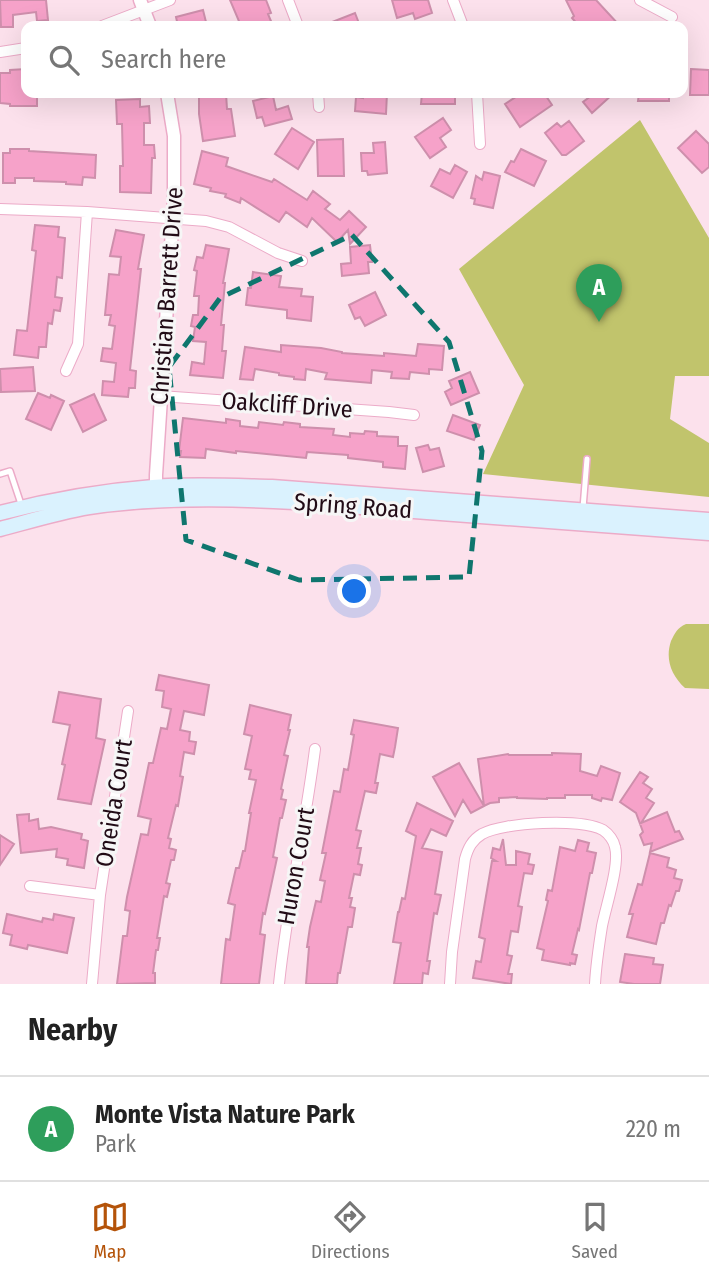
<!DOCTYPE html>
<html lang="en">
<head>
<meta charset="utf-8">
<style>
  :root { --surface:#fff; --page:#f6f6f6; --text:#222; --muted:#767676; --line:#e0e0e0; --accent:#b45309 }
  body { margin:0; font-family:"Fira Sans Condensed",sans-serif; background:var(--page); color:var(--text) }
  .you { position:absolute; left:355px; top:592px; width:24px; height:24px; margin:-18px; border:5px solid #fff; border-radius:50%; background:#1a73e8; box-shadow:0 0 0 10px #1a73e833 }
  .badge { display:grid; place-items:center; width:46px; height:46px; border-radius:50%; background:var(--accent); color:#fff; font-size:23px; font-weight:700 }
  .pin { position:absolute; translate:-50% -58px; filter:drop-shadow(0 2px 4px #0008) }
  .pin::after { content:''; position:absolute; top:37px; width:24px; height:21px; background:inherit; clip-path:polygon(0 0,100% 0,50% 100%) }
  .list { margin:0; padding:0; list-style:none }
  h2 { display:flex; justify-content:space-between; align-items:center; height:91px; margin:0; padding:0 28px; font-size:30px }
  h2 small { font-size:23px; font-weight:400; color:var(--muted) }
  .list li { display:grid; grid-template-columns:46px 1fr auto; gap:21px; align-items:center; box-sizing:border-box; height:105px; padding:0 28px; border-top:2px solid var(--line) }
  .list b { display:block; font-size:26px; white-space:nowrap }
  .list p { margin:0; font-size:23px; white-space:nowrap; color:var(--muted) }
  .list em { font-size:23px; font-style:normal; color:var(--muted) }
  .icon { flex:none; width:38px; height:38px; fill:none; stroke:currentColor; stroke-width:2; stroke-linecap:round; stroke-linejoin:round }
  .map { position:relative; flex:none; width:709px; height:984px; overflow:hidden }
  .search { position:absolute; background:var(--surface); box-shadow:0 7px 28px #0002; left:21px; right:21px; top:21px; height:77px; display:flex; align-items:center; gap:18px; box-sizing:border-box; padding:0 24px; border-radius:14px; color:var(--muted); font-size:26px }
  .sheet { height:196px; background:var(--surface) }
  nav { display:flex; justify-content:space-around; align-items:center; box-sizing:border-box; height:98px; border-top:2px solid var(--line); background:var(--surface); font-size:19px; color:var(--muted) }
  nav a { display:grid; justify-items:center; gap:4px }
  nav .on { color:var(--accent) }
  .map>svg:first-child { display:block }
</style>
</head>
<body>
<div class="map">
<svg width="709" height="984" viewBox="0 0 709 984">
  <rect width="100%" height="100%" fill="#fce1ec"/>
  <path fill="#c1c46c" d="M 640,120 L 709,238 L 709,376 L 675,376 L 670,419 L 709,443 L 709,497 L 483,474 L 524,385 L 459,269 Z
    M 686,624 L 709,624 L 709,689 L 685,688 C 671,675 665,659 671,641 C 675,633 677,628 686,624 Z"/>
  <path fill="#f6a2c9" stroke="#ce8fac" stroke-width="2" d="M 0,0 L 46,0 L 48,20 L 37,21 L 36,12 L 13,15 L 13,27 L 1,27 Z
    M 230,0 L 266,0 L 271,13 L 268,14 L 273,26 L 241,26 Z
    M 392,0 L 428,0 L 432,13 L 415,19 L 413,13 L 397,18 Z
    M 566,0 L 596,0 L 620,26 L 579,26 L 572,18 L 574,16 Z
    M 203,10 L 207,26 L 178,26 L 176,17 Z
    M 355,13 L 360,26 L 322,26 Z
    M 26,69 L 26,93 L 37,93 L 37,106 L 10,106 L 10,104 L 0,103 L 0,73 L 10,73 L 10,70 Z
    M 691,69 L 709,70 L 709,95 L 690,95 Z
    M 199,93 L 226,93 L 227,109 L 231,109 L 235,136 L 203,141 L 199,114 Z
    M 363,93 L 387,93 L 386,114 L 355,111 L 356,97 L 363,98 Z
    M 422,93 L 455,93 L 455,104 L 421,104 Z
    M 522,93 L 544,93 L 552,105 L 520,127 L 505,104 Z
    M 595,93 L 614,93 L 592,113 L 583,102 Z
    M 639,93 L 669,93 L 669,101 L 638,101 Z
    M 273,96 L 276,110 L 288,106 L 292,119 L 265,126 L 262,117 L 257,118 L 253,101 Z
    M 140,99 L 140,107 L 149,106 L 150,123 L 144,123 L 144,145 L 154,145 L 155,158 L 152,158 L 151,193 L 120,192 L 120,166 L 123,166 L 122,124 L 117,124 L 116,100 Z
    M 443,118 L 451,130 L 440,138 L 446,147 L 430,158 L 415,137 Z
    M 569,121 L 584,141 L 566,155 L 562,155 L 545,133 L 557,123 L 561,127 Z
    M 292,128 L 314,142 L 298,169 L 275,154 Z
    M 696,131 L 709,144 L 709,167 L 702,173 L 678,148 Z
    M 343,139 L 344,176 L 318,176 L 317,140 Z
    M 385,142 L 387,173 L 368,175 L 367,171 L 362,171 L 361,153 L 374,153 L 373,143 Z
    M 10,149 L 29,149 L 29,151 L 96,155 L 95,178 L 83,177 L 82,185 L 66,184 L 66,182 L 34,181 L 34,178 L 15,178 L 15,183 L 3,183 L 3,153 L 10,153 Z
    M 521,149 L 546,161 L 534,186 L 505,172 L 511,161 L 514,162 Z
    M 202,151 L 228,158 L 226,166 L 272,182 L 274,179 L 307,200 L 313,191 L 330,204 L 325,209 L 340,220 L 349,211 L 366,227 L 350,244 L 348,230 L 337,242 L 312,218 L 307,227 L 286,212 L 279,222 L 241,198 L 240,203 L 225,197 L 226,194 L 210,191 L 211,188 L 194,184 Z
    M 455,165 L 467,172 L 453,198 L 431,186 L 440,169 L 450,174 Z
    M 484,172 L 500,176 L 493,208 L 474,204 L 475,199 L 471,198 L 476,176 L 482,180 Z
    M 35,225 L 59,227 L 58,237 L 65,238 L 62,278 L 57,277 L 55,297 L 62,298 L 60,311 L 54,310 L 52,324 L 48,323 L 46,347 L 39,347 L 38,358 L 14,355 L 17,330 L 27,331 L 36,251 L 32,250 Z
    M 116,230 L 144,235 L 138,269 L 141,269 L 130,370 L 136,371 L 135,388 L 129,388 L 128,397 L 102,395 L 103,381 L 114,382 L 116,363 L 101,361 L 103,348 L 112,349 L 115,326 L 109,325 L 111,315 L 105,315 L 109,274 L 119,275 L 121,257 L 110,256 Z
    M 206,245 L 229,249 L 223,283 L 225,283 L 221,325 L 224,325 L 222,351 L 226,351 L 223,378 L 190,375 L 192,362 L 204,364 L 206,342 L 193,341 L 195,327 L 191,326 L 193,315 L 198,315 L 199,296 L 194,296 L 197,271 L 194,270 L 197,257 L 203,258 Z
    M 370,245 L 372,262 L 368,262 L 369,273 L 342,276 L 341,264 L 351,263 L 350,247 Z
    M 253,272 L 281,276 L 279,287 L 302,289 L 301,296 L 313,297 L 311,321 L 287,318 L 287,310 L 246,305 L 248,288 L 251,288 Z
    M 375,292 L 386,315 L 365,326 L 360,317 L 355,319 L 349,305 Z
    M 418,344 L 444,346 L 442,370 L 429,369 L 429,374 L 410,372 L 409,379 L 391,378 L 392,372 L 372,370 L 371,383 L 325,379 L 327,373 L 306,369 L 305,380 L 294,379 L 294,377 L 279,375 L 279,373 L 255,369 L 253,380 L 240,379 L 245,347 L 281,352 L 281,345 L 321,348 L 342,352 L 342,353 L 384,356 L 384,353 L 416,356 Z
    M 33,367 L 35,391 L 1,392 L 0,369 Z
    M 470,372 L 479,393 L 451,405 L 445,392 L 452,388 L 449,381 Z
    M 38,393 L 50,398 L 51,395 L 64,401 L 51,430 L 26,419 Z
    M 94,394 L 106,420 L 83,432 L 70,405 Z
    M 453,415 L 480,425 L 474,440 L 447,431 Z
    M 183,418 L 226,423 L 226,419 L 240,421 L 240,426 L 258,428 L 259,422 L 283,425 L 284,422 L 300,424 L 300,427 L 334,429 L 333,435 L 350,437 L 350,433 L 364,434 L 365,431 L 377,432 L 377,436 L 398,437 L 398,446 L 407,446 L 405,469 L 383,467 L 383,462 L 348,458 L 348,455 L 307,452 L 306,458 L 236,451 L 236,453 L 206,449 L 205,458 L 180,457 L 181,451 L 179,451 Z
    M 428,445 L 430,450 L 439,448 L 444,466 L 423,472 L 416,448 Z
    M 159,675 L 209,685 L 204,715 L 184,711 L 180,730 L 190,732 L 189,741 L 196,742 L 194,754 L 184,752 L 180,776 L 183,777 L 180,794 L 178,806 L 176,805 L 168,838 L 171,839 L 169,848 L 176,850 L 174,860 L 171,860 L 166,883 L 170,884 L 167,897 L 164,896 L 157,938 L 160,938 L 158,950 L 156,950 L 153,973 L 155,973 L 155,983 L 117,984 L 123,936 L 127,936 L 130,911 L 125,910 L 127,897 L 141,834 L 148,835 L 151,819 L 138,816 L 149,763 L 153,763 L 161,728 L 167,729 L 171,709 L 162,707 L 164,691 L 156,690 Z
    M 59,692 L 101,699 L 96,738 L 105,740 L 91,804 L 58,799 L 65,765 L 62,764 L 70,725 L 53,722 Z
    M 250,705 L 291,715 L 288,730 L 290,730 L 284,755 L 288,756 L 281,789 L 283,790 L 281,799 L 286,800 L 282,818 L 280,818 L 273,857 L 277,858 L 265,914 L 263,913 L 260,934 L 265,935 L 259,984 L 221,984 L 226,939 L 230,940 L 235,905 L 228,903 L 236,868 L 239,868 L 243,851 L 245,851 L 251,813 L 249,813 L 256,780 L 249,779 L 251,770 L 245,769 L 252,736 L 244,734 Z
    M 354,720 L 398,728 L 395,747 L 393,757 L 380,754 L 375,783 L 378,783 L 376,793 L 365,791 L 356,830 L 361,831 L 357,848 L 361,848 L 358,864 L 362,865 L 360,875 L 354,874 L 349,898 L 352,898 L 350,907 L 355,908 L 352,927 L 348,927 L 340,973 L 338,973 L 337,984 L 306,984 L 309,947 L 307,947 L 310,927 L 316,901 L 321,902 L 325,881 L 320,880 L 326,853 L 322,853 L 334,791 L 340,792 L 344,769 L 348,770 L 354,735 L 351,734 Z
    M 552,753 L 581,754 L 580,771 L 597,776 L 601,766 L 620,773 L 612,800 L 602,798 L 601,801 L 592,798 L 592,795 L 565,795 L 565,798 L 547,798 L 547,799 L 517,798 L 517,797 L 499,798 L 499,802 L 490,803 L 484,806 L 478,759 L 508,754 L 509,755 L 552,755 Z
    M 459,763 L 484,806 L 471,813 L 463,800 L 455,816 L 433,777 Z
    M 640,772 L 648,777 L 643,783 L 652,789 L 646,798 L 654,803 L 641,823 L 667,812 L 675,832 L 679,831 L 683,839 L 650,852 L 652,843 L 644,845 L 640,835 L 643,832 L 636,813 L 620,802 Z
    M 417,803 L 453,821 L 446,836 L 431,829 L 422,848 L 442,852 L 435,894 L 441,895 L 437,914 L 434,913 L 427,961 L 430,961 L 428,974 L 423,973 L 422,984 L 394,984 L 401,943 L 393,942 L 398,912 L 399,912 L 402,898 L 405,899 L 416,836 L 406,831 Z
    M 29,814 L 29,821 L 38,819 L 39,829 L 51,827 L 82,834 L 81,839 L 88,841 L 84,868 L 67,865 L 68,859 L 56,857 L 57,849 L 21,853 L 17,815 Z
    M 0,835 L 14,844 L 0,865 Z
    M 503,839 L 506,865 L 516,865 L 516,851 L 530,854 L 528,864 L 534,865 L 532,874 L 524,873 L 518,906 L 522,907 L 518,932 L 511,931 L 507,955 L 512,956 L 508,974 L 512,974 L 511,984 L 473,978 L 476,961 L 481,962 L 485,939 L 479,937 L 492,861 L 496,861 L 491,858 L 493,848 L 500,850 Z
    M 578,840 L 589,843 L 587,851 L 596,853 L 592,873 L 590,873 L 579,930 L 578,929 L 572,954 L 577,955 L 575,964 L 570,963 L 570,965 L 542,960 L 544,950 L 537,948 L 548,901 L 546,900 L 548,890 L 552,891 L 560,847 L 575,851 Z
    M 650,853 L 669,858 L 667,867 L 676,870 L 674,878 L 682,880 L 679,891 L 676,891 L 671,906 L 669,905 L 664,923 L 661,923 L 656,944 L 627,937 L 633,914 L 629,914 L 638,884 L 642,885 Z
    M 7,914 L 42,922 L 43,918 L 53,920 L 54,914 L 74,918 L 67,953 L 28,945 L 27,949 L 10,945 L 12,935 L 3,933 Z
    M 625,954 L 654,958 L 653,964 L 663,965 L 660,984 L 634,984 L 620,982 Z"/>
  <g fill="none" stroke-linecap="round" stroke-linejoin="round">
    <g stroke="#ecabc8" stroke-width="8">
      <path id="service" d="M 0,474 L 10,471 L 22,507
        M 583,508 L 587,459"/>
    </g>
    <g stroke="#ecabc8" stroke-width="12">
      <path id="minor" d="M 288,0 L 298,26
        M 453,0 L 463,26
        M 640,0 L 672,17
        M 102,26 L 170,0
        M 0,52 L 26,48
        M 318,93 L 319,107
        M 477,93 L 480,144
        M 0,209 L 87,212 L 206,221 L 229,227 L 278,253 L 302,261
        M 66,371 L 78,344 L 87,212
        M 160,396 L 389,412 L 414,415
        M 30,886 L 100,895
        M 92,984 L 100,895 L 128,711
        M 279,984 C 287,905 305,828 315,749
        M 450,984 L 452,952 L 465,859 C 468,848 472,840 482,834 C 504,822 581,818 603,830 C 609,834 614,841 615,847 C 620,864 606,906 602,926 C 599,945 596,965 595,984"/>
    </g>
    <g stroke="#ecabc8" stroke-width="15">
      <path id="tertiary" d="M 140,0 L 150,26
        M 156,497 L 156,475 L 174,199 L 174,136 L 167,93"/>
    </g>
    <g stroke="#ecabc8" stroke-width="17">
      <path id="secondary" d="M 0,513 C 50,500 102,491 153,487 C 193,484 232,486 272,487 L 709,520
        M 0,529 C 30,521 59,512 89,507 C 157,497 226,498 294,502 L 709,533"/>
    </g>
    <use href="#service" stroke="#fff" stroke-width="5"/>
    <use href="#minor" stroke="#fff" stroke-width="10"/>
    <use href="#tertiary" stroke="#fff" stroke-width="12"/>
    <use href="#secondary" stroke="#daf2fe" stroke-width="14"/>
  </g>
  <path fill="none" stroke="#0f766e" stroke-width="5" stroke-dasharray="14 9" stroke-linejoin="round" d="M 352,235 L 449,342 L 482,451 L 469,577 L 299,580 L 186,540 L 169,367 L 220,298 Z"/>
  <g text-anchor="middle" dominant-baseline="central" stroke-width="6" stroke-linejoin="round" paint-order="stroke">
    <g font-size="24" fill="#210b16" stroke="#f6f6f6">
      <text transform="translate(167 296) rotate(-86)">Christian Barrett Drive</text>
      <text transform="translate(287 405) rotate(4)">Oakcliff Drive</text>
      <text transform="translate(353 506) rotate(4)">Spring Road</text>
      <text transform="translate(114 803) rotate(-81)">Oneida Court</text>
      <text transform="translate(296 866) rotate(-80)">Huron Court</text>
    </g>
  </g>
</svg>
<div class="you"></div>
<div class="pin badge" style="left:599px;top:322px;background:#2e9e5b">A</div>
<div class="search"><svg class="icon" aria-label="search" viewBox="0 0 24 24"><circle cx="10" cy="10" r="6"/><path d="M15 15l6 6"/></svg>Search here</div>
</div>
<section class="sheet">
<h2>Nearby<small></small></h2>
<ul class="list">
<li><span class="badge" style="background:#2e9e5b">A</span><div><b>Monte Vista Nature Park</b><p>Park</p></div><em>220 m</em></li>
</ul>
</section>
<nav>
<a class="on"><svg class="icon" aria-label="map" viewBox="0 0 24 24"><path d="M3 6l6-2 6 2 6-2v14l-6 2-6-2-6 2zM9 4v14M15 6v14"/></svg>Map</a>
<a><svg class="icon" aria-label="directions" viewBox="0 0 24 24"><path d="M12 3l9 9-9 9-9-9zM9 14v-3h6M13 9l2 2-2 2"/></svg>Directions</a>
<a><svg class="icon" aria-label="saved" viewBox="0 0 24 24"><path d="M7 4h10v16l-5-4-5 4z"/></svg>Saved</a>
</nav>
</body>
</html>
